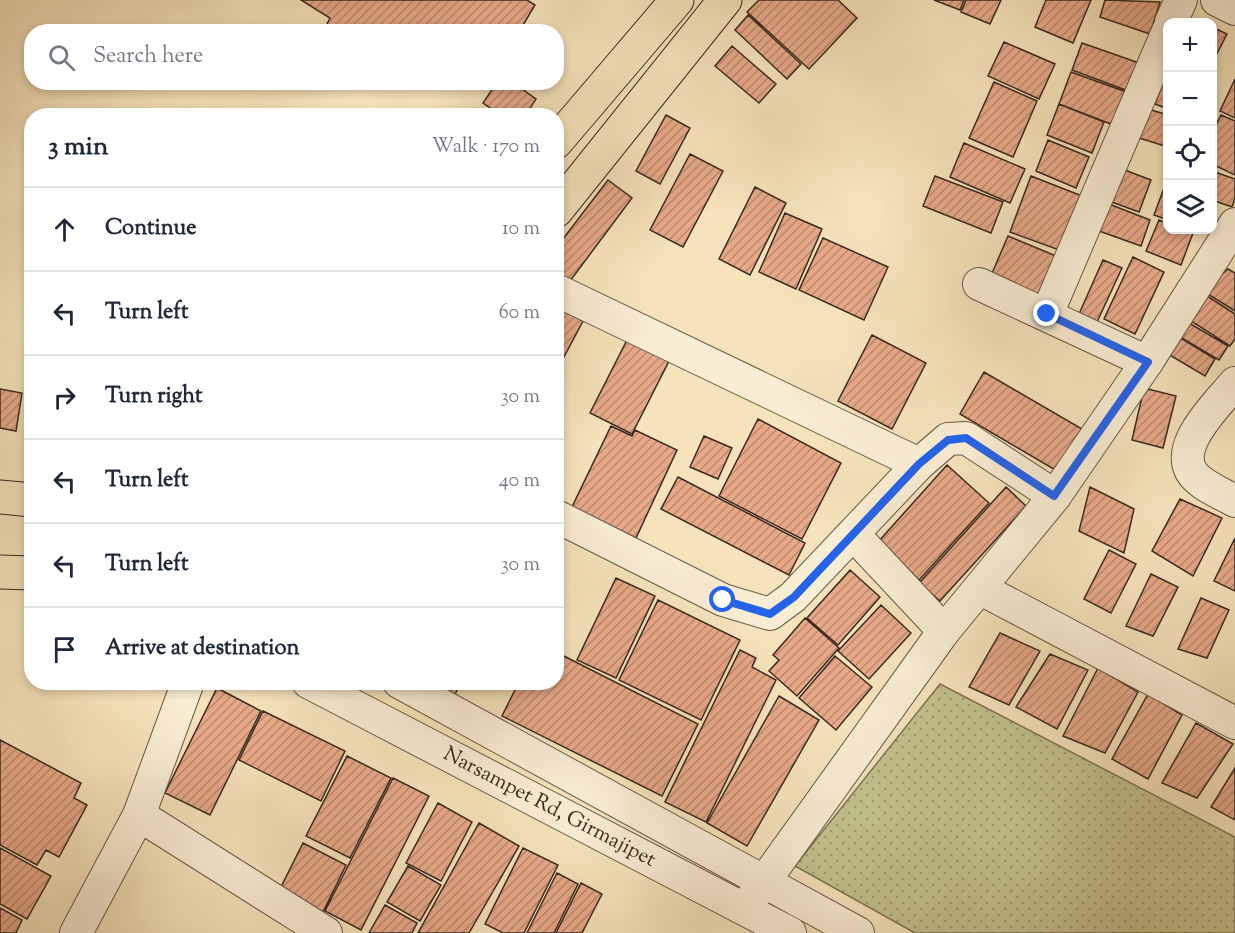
<!DOCTYPE html>
<html lang="en">
<head>
<meta charset="utf-8">
<style>
  :root { --surface:#fff; --page:#f6f6f7; --text:#1f2937; --muted:#747a83; --line:#e0e1e3 }
  body { margin:0; font-family:"Sorts Mill Goudy",serif; background:var(--page); color:var(--text) }
  .controls { position:absolute; right:18px; top:18px; display:grid; overflow:hidden; border-radius:12px; box-shadow:0 3px 9px #0003 }
  .controls button { width:54px; height:54px; display:grid; place-items:center; padding:0; border:0; border-bottom:2px solid var(--line); background:var(--surface); color:var(--text); font:30px sans-serif }
  .stop { position:absolute; width:18px; height:18px; margin:-14px; border:4px solid #2563eb; border-radius:50%; background:#fff }
  .stop.end { background:#2563eb; border-color:#fff; box-shadow:0 2px 6px #0008 }
  .list { margin:0; padding:0; list-style:none }
  h2 { display:flex; justify-content:space-between; align-items:center; height:78px; margin:0; padding:0 24px; font-size:26px }
  h2 small { font-size:20px; font-weight:400; color:var(--muted) }
  .list li { display:grid; grid-template-columns:39px 1fr auto; gap:18px; align-items:center; box-sizing:border-box; height:84px; padding:0 24px; border-top:2px solid var(--line) }
  .list b { display:block; font-size:22px; white-space:nowrap }
  .list em { font-size:20px; font-style:normal; color:var(--muted) }
  .icon { flex:none; width:33px; height:33px; fill:none; stroke:currentColor; stroke-width:2; stroke-linecap:round; stroke-linejoin:round }
  .map { position:relative; flex:none; width:1235px; height:933px; overflow:hidden }
  .search { position:absolute; background:var(--surface); box-shadow:0 3px 9px #0003; left:24px; top:24px; width:540px; height:66px; display:flex; align-items:center; gap:15px; box-sizing:border-box; padding:0 21px; border-radius:24px; color:var(--muted); font-size:22px }
  .panel { position:absolute; background:var(--surface); box-shadow:0 3px 9px #0003; left:24px; top:108px; width:540px; height:582px; border-radius:24px }
  .map>svg:first-child { display:block }
</style>
</head>
<body>
<div class="map">
<svg width="1235" height="933" viewBox="0 0 1235 933">
  <defs>
    <pattern id="grass-dots" width="8" height="8" patternUnits="userSpaceOnUse" patternTransform="scale(1.5)"><rect width="8" height="8" fill="#c3c18c"/><path d="M2 2h.1M6 6h.1" fill="none" stroke="#9f9d72" stroke-width="1.8" stroke-linecap="round"/></pattern>
    <pattern id="building-hatch" width="6" height="6" patternUnits="userSpaceOnUse" patternTransform="scale(1.5)"><rect width="6" height="6" fill="#e8a989"/><path d="M-1 1l2-2M0 6l6-6M5 7l2-2" fill="none" stroke="#bd8a6f"/></pattern>
  </defs>
  <rect width="100%" height="100%" fill="#f6e3bb"/>
  <filter id="stains"><feTurbulence type="fractalNoise" baseFrequency=".00333" numOctaves="4"/><feColorMatrix values="0 0 0 0 .2 0 0 0 0 .09 0 0 0 0 .02 0 0 0 .5 -.17"/></filter>
  <radialGradient id="worn" r=".72"><stop offset=".6" stop-color="#630" stop-opacity="0"/><stop offset="1" stop-color="#630" stop-opacity=".3"/></radialGradient>
  <path fill="url(#grass-dots)" stroke="#7e7556" stroke-width="1.5" d="M 940,684 L 1235,837 L 1235,933 L 915,933 L 795,866 Z"/>
  <path fill="url(#building-hatch)" stroke="#3a291f" stroke-width="1.5" d="M 301,0 L 527,0 L 535,5 L 519,32 L 323,32 L 330,18 Z
    M 759,0 L 838,0 L 857,18 L 809,69 L 747,12 Z
    M 934,0 L 964,0 L 960,10 Z
    M 966,0 L 1001,0 L 990,24 L 961,12 Z
    M 1046,0 L 1091,0 L 1073,43 L 1035,27 Z
    M 1105,0 L 1160,2 L 1150,34 L 1100,17 Z
    M 748,15 L 801,64 L 787,79 L 735,30 Z
    M 1212,27 L 1227,34 L 1212,63 Z
    M 1004,42 L 1055,64 L 1039,99 L 988,76 Z
    M 1082,43 L 1142,64 L 1131,92 L 1072,70 Z
    M 732,46 L 776,84 L 759,103 L 715,66 Z
    M 1071,72 L 1129,93 L 1116,126 L 1059,104 Z
    M 1235,79 L 1235,118 L 1220,111 Z
    M 497,82 L 512,82 L 536,99 L 525,116 L 502,116 L 483,103 Z
    M 994,82 L 1037,101 L 1013,157 L 969,138 Z
    M 1162,86 L 1168,88 L 1168,109 L 1155,104 Z
    M 1059,104 L 1104,122 L 1092,153 L 1047,135 Z
    M 1148,109 L 1168,115 L 1168,147 L 1139,138 Z
    M 666,115 L 690,128 L 660,184 L 636,171 Z
    M 1221,115 L 1235,121 L 1235,175 L 1212,164 L 1212,133 Z
    M 1048,140 L 1089,157 L 1076,188 L 1036,171 Z
    M 964,143 L 1025,169 L 1010,203 L 950,177 Z
    M 690,154 L 723,171 L 683,247 L 650,230 Z
    M 1122,169 L 1151,180 L 1139,212 L 1109,201 Z
    M 1212,171 L 1235,179 L 1235,198 L 1232,207 L 1212,200 Z
    M 935,176 L 1003,202 L 991,233 L 923,206 Z
    M 1031,176 L 1082,196 L 1062,251 L 1010,232 Z
    M 608,180 L 632,198 L 570,281 L 556,271 L 556,248 Z
    M 755,187 L 786,203 L 750,275 L 719,259 Z
    M 1164,188 L 1168,190 L 1168,220 L 1154,215 Z
    M 1109,204 L 1150,220 L 1141,246 L 1099,231 Z
    M 785,213 L 822,229 L 796,289 L 759,272 Z
    M 1159,220 L 1168,224 L 1168,230 L 1183,230 L 1193,233 L 1181,265 L 1146,251 Z
    M 1008,236 L 1056,256 L 1037,299 L 990,278 Z
    M 823,238 L 888,267 L 864,320 L 799,290 Z
    M 1133,257 L 1164,272 L 1135,334 L 1104,319 Z
    M 1103,260 L 1122,268 L 1097,322 L 1079,314 Z
    M 1228,269 L 1235,273 L 1235,311 L 1203,291 Z
    M 1204,294 L 1235,314 L 1235,339 L 1230,346 L 1188,319 Z
    M 556,306 L 583,321 L 556,372 Z
    M 1189,323 L 1228,346 L 1219,360 L 1180,337 Z
    M 872,335 L 926,363 L 892,429 L 838,401 Z
    M 1179,337 L 1215,359 L 1205,376 L 1168,354 Z
    M 627,340 L 669,361 L 632,434 L 590,413 Z
    M 984,372 L 1082,429 L 1057,471 L 960,414 Z
    M 1144,388 L 1176,396 L 1163,448 L 1132,440 Z
    M 0,389 L 22,393 L 16,431 L 0,428 Z
    M 758,419 L 841,463 L 802,539 L 719,496 Z
    M 611,426 L 632,436 L 635,430 L 677,450 L 636,538 L 572,507 Z
    M 704,436 L 732,448 L 718,479 L 690,467 Z
    M 947,465 L 989,503 L 919,580 L 878,542 Z
    M 678,477 L 805,543 L 789,575 L 661,509 Z
    M 1006,487 L 1026,506 L 940,601 L 919,583 Z
    M 1090,487 L 1134,509 L 1124,553 L 1079,531 Z
    M 1180,499 L 1222,518 L 1193,576 L 1152,551 Z
    M 1235,538 L 1235,591 L 1214,581 Z
    M 1109,550 L 1136,564 L 1111,613 L 1084,599 Z
    M 850,570 L 880,597 L 838,645 L 807,618 Z
    M 1151,574 L 1178,587 L 1153,636 L 1126,626 Z
    M 616,578 L 655,596 L 616,678 L 577,660 Z
    M 1201,598 L 1229,610 L 1207,658 L 1178,649 Z
    M 658,600 L 740,640 L 701,720 L 619,680 Z
    M 881,605 L 911,633 L 869,679 L 838,651 Z
    M 805,618 L 839,648 L 797,696 L 769,671 L 779,660 L 773,655 Z
    M 1000,633 L 1040,651 L 1009,705 L 969,687 Z
    M 740,650 L 756,658 L 752,667 L 776,680 L 706,822 L 665,802 Z
    M 556,652 L 698,724 L 662,796 L 502,716 L 519,682 L 556,682 Z
    M 1050,654 L 1088,670 L 1057,729 L 1016,707 Z
    M 835,656 L 872,687 L 836,730 L 799,698 Z
    M 1098,668 L 1138,692 L 1105,753 L 1063,736 Z
    M 413,682 L 461,682 L 451,703 Z
    M 217,688 L 261,711 L 210,815 L 165,793 Z
    M 1148,694 L 1182,715 L 1148,779 L 1112,759 Z
    M 779,696 L 819,720 L 747,846 L 707,823 Z
    M 263,711 L 345,751 L 321,801 L 239,760 Z
    M 1196,723 L 1233,744 L 1197,798 L 1162,783 Z
    M 0,740 L 81,783 L 74,798 L 87,805 L 59,857 L 46,850 L 37,865 L 0,845 Z
    M 347,756 L 391,778 L 350,858 L 306,836 Z
    M 1235,768 L 1235,820 L 1211,807 Z
    M 393,778 L 429,796 L 361,930 L 325,911 Z
    M 438,803 L 472,822 L 441,881 L 406,863 Z
    M 479,823 L 519,846 L 469,933 L 418,933 Z
    M 303,843 L 346,865 L 320,918 L 276,897 Z
    M 0,848 L 51,876 L 27,919 L 0,904 Z
    M 523,848 L 558,865 L 524,933 L 503,933 L 485,924 Z
    M 408,866 L 441,885 L 420,921 L 387,902 Z
    M 557,873 L 578,884 L 554,933 L 527,933 Z
    M 581,883 L 602,894 L 582,933 L 556,933 Z
    M 385,905 L 417,923 L 412,933 L 369,933 Z
    M 0,908 L 22,920 L 16,933 L 0,933 Z"/>
  <g fill="none" stroke-linecap="round" stroke-linejoin="round">
    <g stroke="#695846" stroke-width="34">
      <g id="minor">
        <path d="M 1217,0 L 1235,9"/>
        <path d="M 1171,22 L 1181,0"/>
        <path d="M 979,284 L 1147,362"/>
        <path d="M 556,290 L 919,464 L 948,439 L 966,438 L 1055,496"/>
        <path d="M 1047,314 L 1168,31"/>
        <path d="M 1235,383 C 1217,405 1165,453 1199,480 C 1209,489 1223,494 1235,501"/>
        <path d="M 556,516 L 723,600 L 770,614 L 793,597 L 919,464"/>
        <path d="M 854,535 L 944,631"/>
        <path d="M 981,589 L 1235,723"/>
        <path id="s1" d="M 308,682 L 790,933"/>
        <path d="M 399,682 L 858,933"/>
        <path d="M 139,815 L 326,933"/>
        <path d="M 745,908 L 944,631 L 1055,496 L 1147,362 L 1235,224"/>
        <path d="M 76,933 L 139,815 L 188,682"/>
      </g>
    </g>
    <g stroke="#3a291f" stroke-width="35">
      <path id="major" d="M 556,142 L 677,0
        M 556,211 L 725,0
        M 0,497 L 32,500
        M 0,572 L 32,573"/>
    </g>
    <use href="#minor" stroke="#f9edd3" stroke-width="32"/>
    <use href="#major" stroke="#f6e3bb" stroke-width="33"/>
  </g>
  <g fill="none" stroke-linecap="round" stroke-linejoin="round">
    <path stroke="#2563eb" stroke-width="8" d="M 723,600 L 770,614 L 794,597 L 919,464 L 948,440 L 966,438 L 1054,496 L 1148,362 L 1047,314"/>
  </g>
  <g text-anchor="middle" dominant-baseline="central" stroke-width="4.5" stroke-linejoin="round" paint-order="stroke">
    <g font-size="21" fill="#3a291f" stroke="#f9edd3">
      <text stroke="none"><textPath href="#s1" startOffset="272">Narsampet Rd, Girmajipet</textPath></text>
    </g>
  </g>
  <rect width="100%" height="100%" filter="url(#stains)"/>
  <rect width="100%" height="100%" fill="url(#worn)"/>
</svg>
<div class="controls">
<button>+</button>
<button>−</button>
<button><svg class="icon" aria-label="locate" viewBox="0 0 24 24"><circle cx="12" cy="12" r="6"/><path d="M12 2v4M12 18v4M2 12h4M18 12h4"/></svg></button>
<button><svg class="icon" aria-label="layers" viewBox="0 0 24 24"><path d="M12 4l9 5-9 5-9-5zM3 14l9 5 9-5"/></svg></button>
</div>
<div class="stop" style="left:723px;top:600px"></div>
<div class="stop end" style="left:1047px;top:314px"></div>
<div class="search"><svg class="icon" aria-label="search" viewBox="0 0 24 24"><circle cx="10" cy="10" r="6"/><path d="M15 15l6 6"/></svg>Search here</div>
<section class="panel">
<h2>3 min<small>Walk · 170 m</small></h2>
<ul class="list">
<li><svg class="icon" aria-label="ahead" viewBox="0 0 24 24"><path d="M12 20V5M6 11l6-6 6 6"/></svg><div><b>Continue</b></div><em>10 m</em></li>
<li><svg class="icon" aria-label="left" viewBox="0 0 24 24"><path d="M17 20v-9H6M10 6l-5 5 5 5"/></svg><div><b>Turn left</b></div><em>60 m</em></li>
<li><svg class="icon" aria-label="right" viewBox="0 0 24 24"><path d="M7 20v-9h11M14 6l5 5-5 5"/></svg><div><b>Turn right</b></div><em>30 m</em></li>
<li><svg class="icon" aria-label="left" viewBox="0 0 24 24"><path d="M17 20v-9H6M10 6l-5 5 5 5"/></svg><div><b>Turn left</b></div><em>40 m</em></li>
<li><svg class="icon" aria-label="left" viewBox="0 0 24 24"><path d="M17 20v-9H6M10 6l-5 5 5 5"/></svg><div><b>Turn left</b></div><em>30 m</em></li>
<li><svg class="icon" aria-label="arrive" viewBox="0 0 24 24"><path d="M6 21V4h12l-3 4 3 4H6"/></svg><div><b>Arrive at destination</b></div></li>
</ul>
</section>
</div>
</body>
</html>
